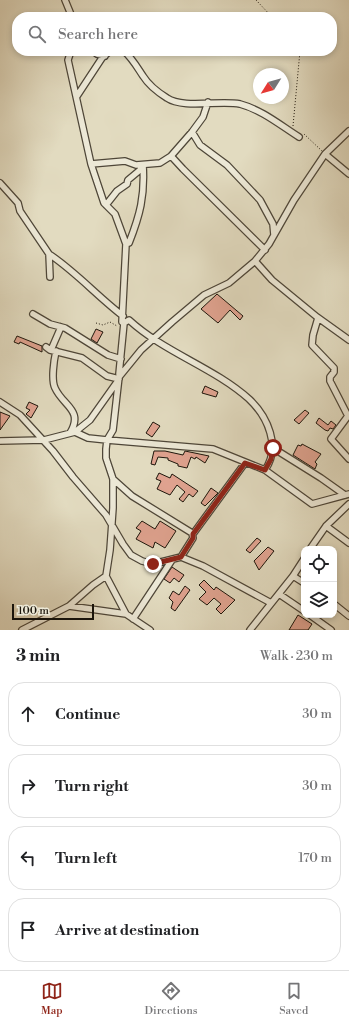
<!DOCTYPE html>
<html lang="en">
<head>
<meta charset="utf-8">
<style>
  :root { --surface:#fff; --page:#f6f6f6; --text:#202124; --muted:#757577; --line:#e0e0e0; --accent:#8f2418 }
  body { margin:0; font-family:"Libre Bodoni",serif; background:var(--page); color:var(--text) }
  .controls { position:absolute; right:12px; bottom:12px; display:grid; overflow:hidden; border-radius:8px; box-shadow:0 2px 6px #0003 }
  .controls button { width:36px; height:36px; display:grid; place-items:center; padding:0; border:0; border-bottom:1px solid var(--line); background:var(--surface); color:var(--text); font:20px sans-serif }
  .compass { position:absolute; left:253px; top:68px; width:36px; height:36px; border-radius:50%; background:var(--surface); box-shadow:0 2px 6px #0003; rotate:233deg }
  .scale { position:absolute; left:12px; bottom:10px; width:82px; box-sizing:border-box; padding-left:4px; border:2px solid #1c150b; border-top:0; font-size:11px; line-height:14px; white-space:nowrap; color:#1c150b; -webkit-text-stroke:3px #ece8d6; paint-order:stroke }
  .stop { position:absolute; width:12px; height:12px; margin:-9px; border:3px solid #8f2418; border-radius:50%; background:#fff }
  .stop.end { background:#8f2418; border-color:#fff; box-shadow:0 1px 4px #0008 }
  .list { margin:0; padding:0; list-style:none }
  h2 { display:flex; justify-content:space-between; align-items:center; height:52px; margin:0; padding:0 16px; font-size:17px }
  h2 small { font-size:13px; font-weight:400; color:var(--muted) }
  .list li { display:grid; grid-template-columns:26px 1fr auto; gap:12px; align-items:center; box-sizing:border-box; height:64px; margin:0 8px 8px; padding:0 8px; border:1px solid var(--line); border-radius:16px }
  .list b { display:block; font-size:15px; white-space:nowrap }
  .list em { font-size:13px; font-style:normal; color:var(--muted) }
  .icon { flex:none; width:22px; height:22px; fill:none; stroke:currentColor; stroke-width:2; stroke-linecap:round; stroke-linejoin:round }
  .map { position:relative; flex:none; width:349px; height:630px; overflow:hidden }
  .search { position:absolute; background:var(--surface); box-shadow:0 2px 6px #0003; left:12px; right:12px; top:12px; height:44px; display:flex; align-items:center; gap:10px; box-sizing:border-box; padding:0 14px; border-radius:16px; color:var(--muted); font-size:15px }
  .sheet { height:340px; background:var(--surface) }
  nav { display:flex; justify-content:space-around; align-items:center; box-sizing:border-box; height:56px; border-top:1px solid var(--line); background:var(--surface); font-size:11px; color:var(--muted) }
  nav a { display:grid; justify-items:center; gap:2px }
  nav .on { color:var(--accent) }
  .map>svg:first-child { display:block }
</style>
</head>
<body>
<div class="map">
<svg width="349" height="630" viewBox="0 0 349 630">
  <rect width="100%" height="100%" fill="#e2dbc0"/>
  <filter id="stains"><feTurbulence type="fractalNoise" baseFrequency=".005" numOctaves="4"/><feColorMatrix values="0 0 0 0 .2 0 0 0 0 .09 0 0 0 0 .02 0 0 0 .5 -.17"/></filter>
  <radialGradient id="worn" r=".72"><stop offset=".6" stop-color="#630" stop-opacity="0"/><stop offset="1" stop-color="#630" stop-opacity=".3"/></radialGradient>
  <path fill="#e0a390" stroke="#1c150b" d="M 217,294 L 243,316 L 240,320 L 230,310 L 218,323 L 201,309 Z
    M 96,329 L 103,332 L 97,343 L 91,339 Z
    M 17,336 L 42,346 L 42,352 L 20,342 L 19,344 L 14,342 Z
    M 205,386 L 218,392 L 216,397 L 202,393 Z
    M 29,402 L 38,406 L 31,418 L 26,414 L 30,410 L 26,408 Z
    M 305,410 L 309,413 L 299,424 L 294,420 Z
    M 0,412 L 10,416 L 0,430 Z
    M 319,418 L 328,425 L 331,421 L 336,425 L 333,429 L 330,428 L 328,431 L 325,430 L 316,423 Z
    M 153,422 L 160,426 L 152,437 L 146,433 Z
    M 302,444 L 321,454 L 315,462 L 317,464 L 315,469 L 293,455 L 298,445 L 301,446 Z
    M 154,451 L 165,451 L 183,455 L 185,451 L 209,456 L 205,463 L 196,457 L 195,459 L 191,457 L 187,468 L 178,466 L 178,464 L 168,460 L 168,458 L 158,457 L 155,465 L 151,464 Z
    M 159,473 L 170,478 L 172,474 L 198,491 L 193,497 L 189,494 L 183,502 L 179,499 L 185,492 L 177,485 L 170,495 L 157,489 L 161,481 L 156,479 Z
    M 211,488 L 218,493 L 205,506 L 201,503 Z
    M 142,521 L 155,529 L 160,521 L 176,531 L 165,548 L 155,542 L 153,548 L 136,539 L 141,531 L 136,528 Z
    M 257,538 L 261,541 L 250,553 L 246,550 Z
    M 268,547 L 274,551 L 259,570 L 254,561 Z
    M 172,567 L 184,575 L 179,582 L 174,578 L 170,583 L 164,579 Z
    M 204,580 L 214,590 L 216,587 L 235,600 L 221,614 L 216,609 L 221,604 L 214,598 L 207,605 L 199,599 L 206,592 L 199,585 Z
    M 185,586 L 190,590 L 175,611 L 171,608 L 173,602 L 169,598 L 173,591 L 179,595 Z
    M 298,615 L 312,624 L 308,630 L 289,630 Z"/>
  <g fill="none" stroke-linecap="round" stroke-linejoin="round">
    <g stroke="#4e4638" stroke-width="8">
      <path id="minor" d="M 65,0 L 72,17
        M 71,51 L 68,60 L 91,164 L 104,203 L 115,214 L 126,244 L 122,322 L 124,323
        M 93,51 L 97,54 L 105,56
        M 124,51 C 132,58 137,67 143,76 C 148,84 159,93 167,98 C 183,109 220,100 240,104 C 262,110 280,125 299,137
        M 77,96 L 102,58 L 110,51
        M 192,132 L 200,145 L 227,165 L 260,200 L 273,224 L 274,235
        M 325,154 L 349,174
        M 171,156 L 183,169 L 265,250
        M 91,164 L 125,161 L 136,165 L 160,163 L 171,156 L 192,132 L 203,117 L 208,102
        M 0,183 L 18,203 L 20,211 L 49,254
        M 106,205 L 117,191 L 127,184 L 128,180 L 140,170 L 143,165
        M 126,244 L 129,243 C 140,215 145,196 143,165
        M 255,261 L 272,280 L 317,317 L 349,340
        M 50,277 L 49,254 C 76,272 97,296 123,316
        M 33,314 L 50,324 L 65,328 L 108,355 L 121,359
        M 318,318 L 313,335 L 312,345 L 334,368 L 334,372 L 330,377 L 330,381 L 348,416 L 331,439 L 349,459
        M 46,347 L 50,350 L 82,358 L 107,376 L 119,379
        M 51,350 L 61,327
        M 56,351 C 54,360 51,380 55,388 C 63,406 84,410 70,433
        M 119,374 L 124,323 L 129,320 C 165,353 213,367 249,399 C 268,417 281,447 265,470
        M 0,402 L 20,415 L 53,451 L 73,477 L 106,515 L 123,544 L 131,555 L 142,561 L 153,564 L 181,557 L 203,566 L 271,603
        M 75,432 L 90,420 L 117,382
        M 0,441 L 44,440 L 75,432 L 88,438 L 107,440 L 213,449 L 265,470 L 312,504 L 349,494
        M 273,448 L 321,478 L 345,495
        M 113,479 L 132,496 L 192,533 L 193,538 L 181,557
        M 326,526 L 349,543
        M 193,534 L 245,463
        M 310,549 L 326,526 L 349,504
        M 293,576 L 304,583
        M 279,594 L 304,611
        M 334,604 L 349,616
        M 69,606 L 93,585 L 106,576
        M 126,614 L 106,576 L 110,550 L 113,508 L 113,479 L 106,458 L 106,449 L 107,440 L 113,430 L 119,377 L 141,350 L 172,322 L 204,295 L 229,283 L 255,261 L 269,244 L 294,200 L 325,154 L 349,131
        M 310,615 L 331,630
        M 133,619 L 172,560
        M 22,630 L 69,606 L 126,614 L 150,630
        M 250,630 L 293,576 L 304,559"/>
    </g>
    <path stroke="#1c150b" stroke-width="1" stroke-dasharray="1 2" stroke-linecap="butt" d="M 256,0 L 272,17
      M 293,126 L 300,51
      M 304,134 L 322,151
      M 96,323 L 103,325 L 110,322 L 117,326"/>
    <use href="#minor" stroke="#ece8d6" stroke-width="5.5"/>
  </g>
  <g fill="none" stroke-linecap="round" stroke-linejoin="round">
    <path stroke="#8f2418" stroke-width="5" d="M 153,564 L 181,557 L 193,538 L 193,534 L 245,463 L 265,470 L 271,459 L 273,448"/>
  </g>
  <rect width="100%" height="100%" filter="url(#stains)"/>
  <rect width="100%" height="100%" fill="url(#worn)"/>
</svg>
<div class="controls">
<button><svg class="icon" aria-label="locate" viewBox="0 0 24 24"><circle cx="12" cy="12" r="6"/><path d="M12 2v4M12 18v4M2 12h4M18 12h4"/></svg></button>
<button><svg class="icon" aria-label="layers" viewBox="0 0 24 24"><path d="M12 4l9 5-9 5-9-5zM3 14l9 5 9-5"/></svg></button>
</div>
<svg class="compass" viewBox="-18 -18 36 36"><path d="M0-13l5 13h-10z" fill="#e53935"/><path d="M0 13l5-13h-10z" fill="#757577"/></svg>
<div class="scale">100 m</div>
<div class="stop" style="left:273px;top:448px"></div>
<div class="stop end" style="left:153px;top:564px"></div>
<div class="search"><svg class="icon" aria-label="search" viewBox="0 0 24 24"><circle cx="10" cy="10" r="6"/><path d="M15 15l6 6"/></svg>Search here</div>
</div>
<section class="sheet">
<h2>3 min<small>Walk · 230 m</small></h2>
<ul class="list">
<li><svg class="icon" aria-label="ahead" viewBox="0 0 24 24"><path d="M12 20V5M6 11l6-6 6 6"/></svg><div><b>Continue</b></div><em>30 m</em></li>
<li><svg class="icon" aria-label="right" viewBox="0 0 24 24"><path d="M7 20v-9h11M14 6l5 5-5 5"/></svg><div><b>Turn right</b></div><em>30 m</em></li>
<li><svg class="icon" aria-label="left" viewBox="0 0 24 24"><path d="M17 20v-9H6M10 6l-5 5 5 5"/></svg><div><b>Turn left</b></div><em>170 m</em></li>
<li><svg class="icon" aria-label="arrive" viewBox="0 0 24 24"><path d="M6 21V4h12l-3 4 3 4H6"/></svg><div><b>Arrive at destination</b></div></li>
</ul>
</section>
<nav>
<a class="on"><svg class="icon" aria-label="map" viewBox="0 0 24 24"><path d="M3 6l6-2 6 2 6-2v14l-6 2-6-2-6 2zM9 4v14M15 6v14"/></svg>Map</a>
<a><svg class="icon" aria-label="directions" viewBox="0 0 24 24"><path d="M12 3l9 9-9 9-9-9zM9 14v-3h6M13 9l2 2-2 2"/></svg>Directions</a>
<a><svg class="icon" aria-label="saved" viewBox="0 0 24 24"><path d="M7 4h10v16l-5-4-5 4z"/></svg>Saved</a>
</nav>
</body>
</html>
